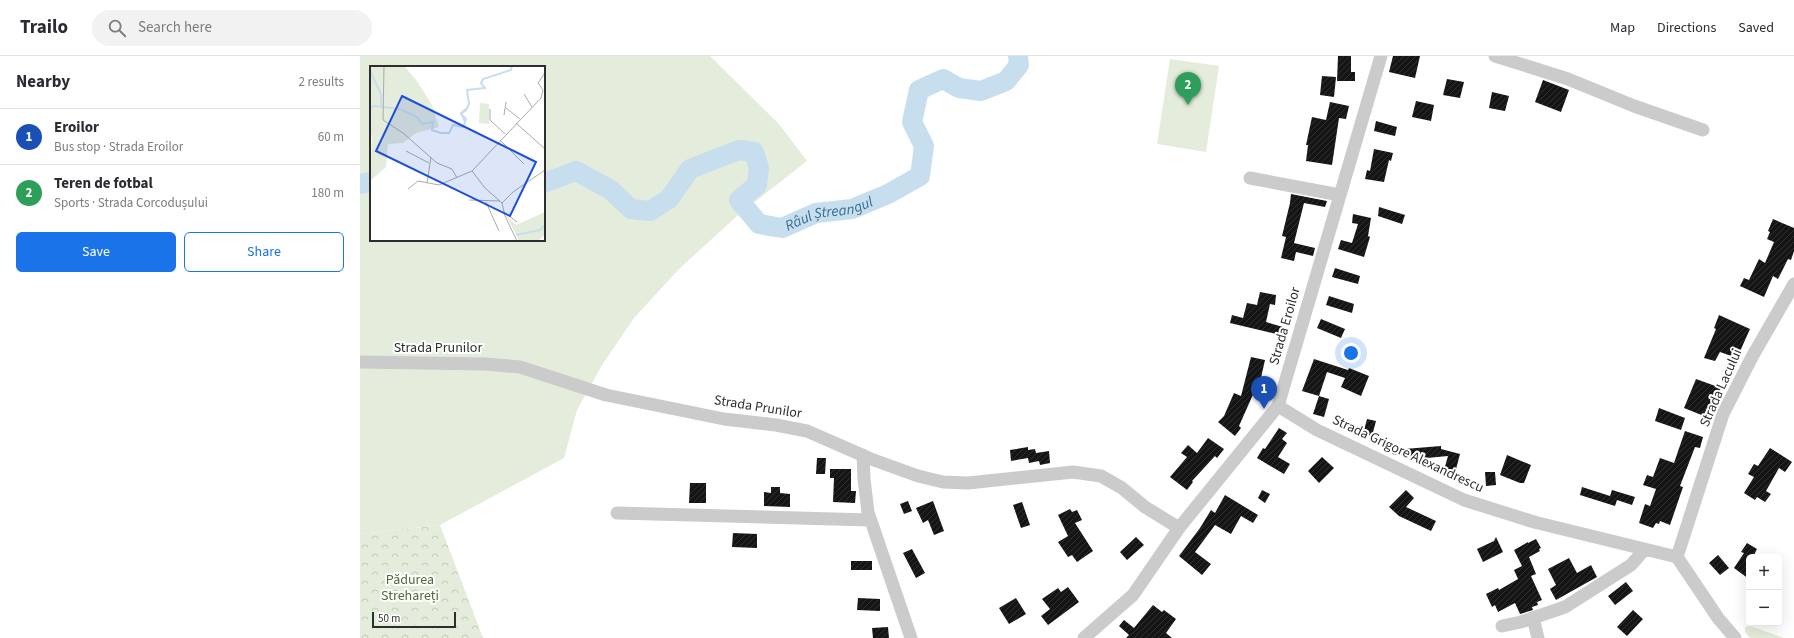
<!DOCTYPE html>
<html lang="en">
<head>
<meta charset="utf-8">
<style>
  :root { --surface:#fff; --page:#f2f2f3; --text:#2b2b33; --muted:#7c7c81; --line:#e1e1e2; --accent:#1a73e8 }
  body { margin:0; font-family:"Source Sans 3",sans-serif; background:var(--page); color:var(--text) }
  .controls { position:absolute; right:12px; bottom:12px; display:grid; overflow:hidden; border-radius:6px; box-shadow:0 4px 16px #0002 }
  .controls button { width:36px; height:36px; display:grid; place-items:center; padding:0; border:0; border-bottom:1px solid var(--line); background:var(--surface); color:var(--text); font:20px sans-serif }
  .scale { position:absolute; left:12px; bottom:10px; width:84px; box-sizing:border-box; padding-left:4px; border:2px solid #2e2e2e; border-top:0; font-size:11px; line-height:14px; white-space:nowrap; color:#2e2e2e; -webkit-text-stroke:3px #fff; paint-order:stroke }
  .you { position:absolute; left:991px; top:297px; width:14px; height:14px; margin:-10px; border:3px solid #fff; border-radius:50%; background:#1a73e8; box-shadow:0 0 0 6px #1a73e833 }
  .badge { display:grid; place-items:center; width:26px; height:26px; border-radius:50%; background:var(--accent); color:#fff; font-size:13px; font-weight:700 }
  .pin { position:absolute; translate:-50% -33px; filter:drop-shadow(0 1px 2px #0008) }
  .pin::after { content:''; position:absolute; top:21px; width:14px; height:12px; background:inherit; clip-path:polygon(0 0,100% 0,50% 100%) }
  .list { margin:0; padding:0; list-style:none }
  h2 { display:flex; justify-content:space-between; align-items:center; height:52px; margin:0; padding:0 16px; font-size:17px }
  h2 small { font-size:13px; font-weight:400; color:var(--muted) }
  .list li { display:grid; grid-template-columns:26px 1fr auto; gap:12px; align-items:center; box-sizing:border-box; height:56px; padding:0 16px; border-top:1px solid var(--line) }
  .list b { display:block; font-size:15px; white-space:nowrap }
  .list p { margin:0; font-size:13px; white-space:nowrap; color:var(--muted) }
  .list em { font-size:13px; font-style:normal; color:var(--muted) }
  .actions { display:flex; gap:8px; padding:12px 16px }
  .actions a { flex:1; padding:9px 0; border:1px solid var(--accent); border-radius:6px; text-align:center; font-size:14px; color:var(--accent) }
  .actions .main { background:var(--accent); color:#fff }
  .icon { flex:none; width:22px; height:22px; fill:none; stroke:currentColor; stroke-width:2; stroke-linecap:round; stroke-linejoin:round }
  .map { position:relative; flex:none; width:1434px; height:582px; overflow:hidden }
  header { display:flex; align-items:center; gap:24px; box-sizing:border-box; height:56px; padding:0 20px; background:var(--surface); border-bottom:1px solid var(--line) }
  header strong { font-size:19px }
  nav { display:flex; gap:22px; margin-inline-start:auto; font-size:14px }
  .search { width:280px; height:36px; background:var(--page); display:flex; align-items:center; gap:10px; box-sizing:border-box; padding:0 14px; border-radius:22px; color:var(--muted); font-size:15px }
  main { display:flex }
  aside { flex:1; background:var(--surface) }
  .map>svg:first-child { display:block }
</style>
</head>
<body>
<header>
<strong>Trailo</strong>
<div class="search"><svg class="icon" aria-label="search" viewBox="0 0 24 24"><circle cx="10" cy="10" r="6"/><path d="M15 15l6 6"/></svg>Search here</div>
<nav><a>Map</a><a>Directions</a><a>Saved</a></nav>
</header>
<main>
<aside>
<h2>Nearby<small>2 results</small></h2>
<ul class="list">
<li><span class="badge" style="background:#1a4fb4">1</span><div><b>Eroilor</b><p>Bus stop · Strada Eroilor</p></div><em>60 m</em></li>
<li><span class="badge" style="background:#2e9e5b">2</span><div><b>Teren de fotbal</b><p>Sports · Strada Corcodușului</p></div><em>180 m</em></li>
</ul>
<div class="actions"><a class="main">Save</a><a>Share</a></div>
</aside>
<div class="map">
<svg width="1434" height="582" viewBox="0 0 1434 582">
  <defs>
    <pattern id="forest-crowns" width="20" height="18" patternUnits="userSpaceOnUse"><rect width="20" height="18" fill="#e4ecdb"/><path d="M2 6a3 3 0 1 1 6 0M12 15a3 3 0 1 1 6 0" fill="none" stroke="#c4cbbc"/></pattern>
    <pattern id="building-hatch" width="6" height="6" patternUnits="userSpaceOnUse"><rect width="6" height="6" fill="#151515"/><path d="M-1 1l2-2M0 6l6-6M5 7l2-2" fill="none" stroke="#2f2f2f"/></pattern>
  </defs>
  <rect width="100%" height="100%" fill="#fff"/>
  <path fill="#e4ecdb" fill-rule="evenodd" d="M 0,0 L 350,0 L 419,68 L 447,105 L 377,160 L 319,213 L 274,262 L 242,309 L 217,354 L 204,402 L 80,469 L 0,478 ZM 11,11 L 184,11 L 184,184 L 11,184 Z
    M 810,3 L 859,10 L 846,96 L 797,88 Z
    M 1390,570 L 1424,582 L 1390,582 L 1385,576 L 1385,571 Z"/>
  <path fill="url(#forest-crowns)" d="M 80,469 L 123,582 L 0,582 L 0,478 Z"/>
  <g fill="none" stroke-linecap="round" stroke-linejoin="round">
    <g stroke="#c6deed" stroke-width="20">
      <path id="s1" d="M 184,127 L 216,115 L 251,134 L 271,153 L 290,155 L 309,143 L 330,113 L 379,94 L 394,96 L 399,112 L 397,129 L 379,144 L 399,168 L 422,172 L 456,157 L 492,153 L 528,138 L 560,120 L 564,90 L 552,66 L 559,34 L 583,23 L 599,32 L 621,35 L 646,25 L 659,9 L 658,0"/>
      <path d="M 0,128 L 11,126"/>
    </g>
  </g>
  <path fill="url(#building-hatch)" d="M 978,0 L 991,0 L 991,16 L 995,16 L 995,25 L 977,25 Z
    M 1033,0 L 1060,0 L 1055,22 L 1029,16 Z
    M 962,20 L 976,21 L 974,41 L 960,39 Z
    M 1087,23 L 1104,26 L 1100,42 L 1083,39 Z
    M 1183,24 L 1209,34 L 1201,56 L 1175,46 Z
    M 1132,36 L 1149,40 L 1145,55 L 1129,52 Z
    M 1056,45 L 1074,49 L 1071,65 L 1052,61 Z
    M 970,46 L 989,50 L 986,63 L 979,62 L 972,109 L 946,105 L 948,89 L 946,89 L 952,61 L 966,64 Z
    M 1016,65 L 1037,71 L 1035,80 L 1014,75 Z
    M 1014,93 L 1033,97 L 1031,105 L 1029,104 L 1024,126 L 1005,123 L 1007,114 L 1010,115 Z
    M 931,138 L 967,145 L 965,151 L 944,147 L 934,187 L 955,192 L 953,200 L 936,196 L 934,205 L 921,202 L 926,181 L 922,180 L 930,147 Z
    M 1019,151 L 1045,159 L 1042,168 L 1018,160 Z
    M 993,158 L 1011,162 L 1008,180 L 1010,181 L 1004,201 L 978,193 L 981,184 L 992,187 L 998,168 L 992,167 Z
    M 1413,163 L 1434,172 L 1434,195 L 1431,204 L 1428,203 L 1418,223 L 1413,220 L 1404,241 L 1380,230 L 1384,222 L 1389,224 L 1399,203 L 1405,207 L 1414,186 L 1407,183 L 1410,176 L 1408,175 Z
    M 975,212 L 1000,220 L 998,228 L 972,221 Z
    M 900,236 L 916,239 L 915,249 L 910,248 L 906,266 L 923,271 L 921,279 L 870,267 L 872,259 L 883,262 L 887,247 L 897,249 Z
    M 969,240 L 994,248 L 992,257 L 966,249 Z
    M 1359,259 L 1390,273 L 1377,302 L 1360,296 L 1355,305 L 1344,302 L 1356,273 L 1354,272 Z
    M 961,263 L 985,273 L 981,282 L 957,272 Z
    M 891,301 L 905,304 L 898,335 L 895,334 L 879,370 L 881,372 L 875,380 L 858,366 L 864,360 L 874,337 L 881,340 Z
    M 954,303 L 988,314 L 989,312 L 1009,320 L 1001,340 L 981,331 L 985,322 L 967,316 L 959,340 L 942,335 Z
    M 1336,323 L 1361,332 L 1349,362 L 1324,352 Z
    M 959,340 L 969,343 L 964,361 L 953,358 Z
    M 1299,352 L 1325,362 L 1321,374 L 1295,365 Z
    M 1007,363 L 1016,365 L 1012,380 L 1003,378 Z
    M 919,372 L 927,377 L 922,383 L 927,387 L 918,401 L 930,408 L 924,418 L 897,402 L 903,392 L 905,393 Z
    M 1325,375 L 1343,381 L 1340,392 L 1335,391 L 1320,430 L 1323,431 L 1310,469 L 1300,465 L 1299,468 L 1296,467 L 1293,472 L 1279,467 L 1285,448 L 1290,450 L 1296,433 L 1283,429 L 1287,419 L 1293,421 L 1300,402 L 1314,407 Z
    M 848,382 L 864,393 L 857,402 L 855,400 L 832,425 L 833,426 L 827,434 L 810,421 L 827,401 L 821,397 L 828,389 L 837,397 Z
    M 1081,390 L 1081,393 L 1100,398 L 1095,417 L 1084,414 L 1088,400 L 1056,403 L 1056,401 L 1032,398 L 1032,394 Z
    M 668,391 L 668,394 L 675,393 L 676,397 L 689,395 L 690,407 L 680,409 L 679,405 L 669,407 L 668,402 L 651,405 L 650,394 Z
    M 1410,392 L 1432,406 L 1425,416 L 1419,412 L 1406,435 L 1411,438 L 1405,446 L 1397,441 L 1395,444 L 1384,437 L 1394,421 L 1388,418 L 1394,408 L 1398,410 Z
    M 1147,399 L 1171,409 L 1164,427 L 1160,427 L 1140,419 Z
    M 962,401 L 974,412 L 959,427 L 948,415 Z
    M 457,402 L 466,402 L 465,418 L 456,418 Z
    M 470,413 L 491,413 L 491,435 L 496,435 L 495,447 L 473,446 L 474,422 L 470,422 Z
    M 1125,416 L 1135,416 L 1136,429 L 1126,430 Z
    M 330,427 L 346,427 L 346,447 L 329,447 Z
    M 411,431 L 420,431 L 420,437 L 430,438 L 430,451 L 404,450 L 404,436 L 411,437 Z
    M 1222,431 L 1250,440 L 1252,434 L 1275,441 L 1272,449 L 1257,444 L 1255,450 L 1220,439 Z
    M 902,434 L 910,438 L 905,447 L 898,442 Z
    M 1046,434 L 1054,442 L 1046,451 L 1076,465 L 1071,475 L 1039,460 L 1029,451 Z
    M 865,439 L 898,459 L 893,467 L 881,460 L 871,478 L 855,469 L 835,496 L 851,508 L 842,519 L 819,500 L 840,472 L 851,454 L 855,457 Z
    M 548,445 L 552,455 L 544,458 L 540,448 Z
    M 573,445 L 584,475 L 574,479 L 568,464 L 563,467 L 556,452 Z
    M 662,446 L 670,469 L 661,472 L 653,449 Z
    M 710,453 L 712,456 L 717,454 L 722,464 L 715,467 L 733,495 L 717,506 L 712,499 L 708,501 L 698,486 L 708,480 L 698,459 Z
    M 373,477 L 397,478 L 397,492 L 372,491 Z
    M 776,481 L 784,489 L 767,504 L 760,496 Z
    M 1136,481 L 1143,496 L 1123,506 L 1117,493 L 1134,485 Z
    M 1176,483 L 1181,492 L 1179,493 L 1180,495 L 1169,501 L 1176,518 L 1171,520 L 1182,544 L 1177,546 L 1178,549 L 1172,551 L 1173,554 L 1160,558 L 1155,547 L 1138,556 L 1135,549 L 1132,551 L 1126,538 L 1138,532 L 1139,534 L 1158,523 L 1154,514 L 1162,510 L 1154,494 L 1168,486 L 1168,487 Z
    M 1387,487 L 1397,493 L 1393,501 L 1389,501 L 1389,523 L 1374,512 L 1384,497 L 1381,496 Z
    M 552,493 L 565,517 L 556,522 L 543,497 Z
    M 1358,499 L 1369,512 L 1360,519 L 1349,507 Z
    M 1209,502 L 1217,517 L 1231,509 L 1237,521 L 1196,544 L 1190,533 L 1196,529 L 1188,513 Z
    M 491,505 L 512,505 L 512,514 L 491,514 Z
    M 1266,526 L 1273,535 L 1255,549 L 1248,540 Z
    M 708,531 L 719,546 L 688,569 L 681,560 L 690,553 L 682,543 L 698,532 L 701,536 Z
    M 498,542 L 520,543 L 520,555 L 497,554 Z
    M 656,542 L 666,558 L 649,568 L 639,552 Z
    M 793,549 L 802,556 L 804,554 L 816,563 L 806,577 L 812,582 L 766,582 L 769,579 L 759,570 L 764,564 L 774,572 Z
    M 1273,554 L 1283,563 L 1267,580 L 1257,571 Z
    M 528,571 L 529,582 L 513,582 L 512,572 Z"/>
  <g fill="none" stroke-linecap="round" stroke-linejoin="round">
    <path stroke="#cbcbcb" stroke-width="13" d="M 1135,0 L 1208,23 L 1274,50 L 1343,74
      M 890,122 L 980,139
      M 0,306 L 125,308 L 160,311 L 246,339 L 364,363 L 416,369 L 447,375 L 511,403 L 558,420 L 583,426 L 608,427 L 713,416 L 741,420 L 762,432 L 785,451 L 819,472
      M 918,350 L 957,374 L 1104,444 L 1174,466 L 1317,501 L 1358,562 L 1375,582
      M 503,399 L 504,423 L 508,456 L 551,582
      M 257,457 L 510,464
      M 1317,501 L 1363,358 L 1392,301 L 1434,228
      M 1173,562 L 1178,582
      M 1142,570 L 1161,566 L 1205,551 L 1271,509 L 1285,493
      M 724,582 L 773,539 L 819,472 L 918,350 L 1021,0"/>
  </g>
  <g text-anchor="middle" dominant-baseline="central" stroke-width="4" stroke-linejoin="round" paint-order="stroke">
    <g font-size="14" fill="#2e2e2e" stroke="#fff">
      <text transform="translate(925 270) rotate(-74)">Strada Eroilor</text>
      <text x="78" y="292">Strada Prunilor</text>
      <text transform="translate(1361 332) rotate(-66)">Strada Lacului</text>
      <text transform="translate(398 351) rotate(9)">Strada Prunilor</text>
      <text transform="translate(1048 398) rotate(25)">Strada Grigore Alexandrescu</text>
    </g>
    <g font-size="14" fill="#516c39" stroke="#fff">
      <text x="50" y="524">Pădurea<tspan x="50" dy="16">Strehareți</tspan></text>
    </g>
    <g font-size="15" font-style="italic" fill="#387095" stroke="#fff">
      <text stroke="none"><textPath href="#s1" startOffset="409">Râul Ștreangul</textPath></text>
    </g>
  </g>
  <g transform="translate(10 10)">
    <rect width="175" height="175" fill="#fff"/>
    <path d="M 0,0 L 34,0 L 47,15 L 62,39 L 69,61 L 46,67 L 33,77 L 18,78 L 2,68 L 0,74 ZM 175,146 L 175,168 L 168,175 L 149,175 L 136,149 L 146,159 Z" fill="#e4ecdb"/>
    <path d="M 2,68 L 18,78 L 16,101 L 0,115 Z" fill="#e4ecdb"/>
    <path d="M 110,37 L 119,38 L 119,58 L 109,57 Z" fill="#e4ecdb"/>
    <path fill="none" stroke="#c6deed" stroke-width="2" d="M 0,5 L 11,28 L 11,40M 0,42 L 4,40 L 30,43 L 47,51 L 52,58 L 63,56 L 62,64 L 71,67 L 79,67 L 83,59 L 93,61 L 95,56M 96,43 L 91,47 L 95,56 L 96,53 L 91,48 L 96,44 L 99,38 L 97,24 L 115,22 L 111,17 L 113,13 L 141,4 L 142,0M 146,169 L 170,164 L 175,159"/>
    <path fill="none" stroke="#ababab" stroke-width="1" d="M 14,0 L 13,54 L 33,67 L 67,97 L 82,103 L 87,112M 154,28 L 162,41M 136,42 L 150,53M 120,43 L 120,54 L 135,68M 134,49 L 136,36M 146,57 L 175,83M 130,74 L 154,98M 36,85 L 59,97M 102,105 L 115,122 L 132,137 L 135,150 L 147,175M 57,117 L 61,91M 38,123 L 48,115 L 69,119 L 102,105 L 171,32 L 173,24 L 168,17 L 175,7M 99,134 L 130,135M 116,136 L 129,165M 132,137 L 143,126 L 175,104M 134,146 L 147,156"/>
    <path fill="#1d4ed8" fill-opacity="0.15" stroke="#1d4ed8" stroke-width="2" d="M 32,30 L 166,96 L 140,150 L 6,85 Z"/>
    <rect width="175" height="175" fill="none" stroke="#2e2e2e" stroke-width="2"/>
  </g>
</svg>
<div class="controls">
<button>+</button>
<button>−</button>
</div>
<div class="scale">50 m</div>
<div class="you"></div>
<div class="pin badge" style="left:904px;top:353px;background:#1a4fb4">1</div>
<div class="pin badge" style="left:828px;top:49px;background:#2e9e5b">2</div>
</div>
</main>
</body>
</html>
